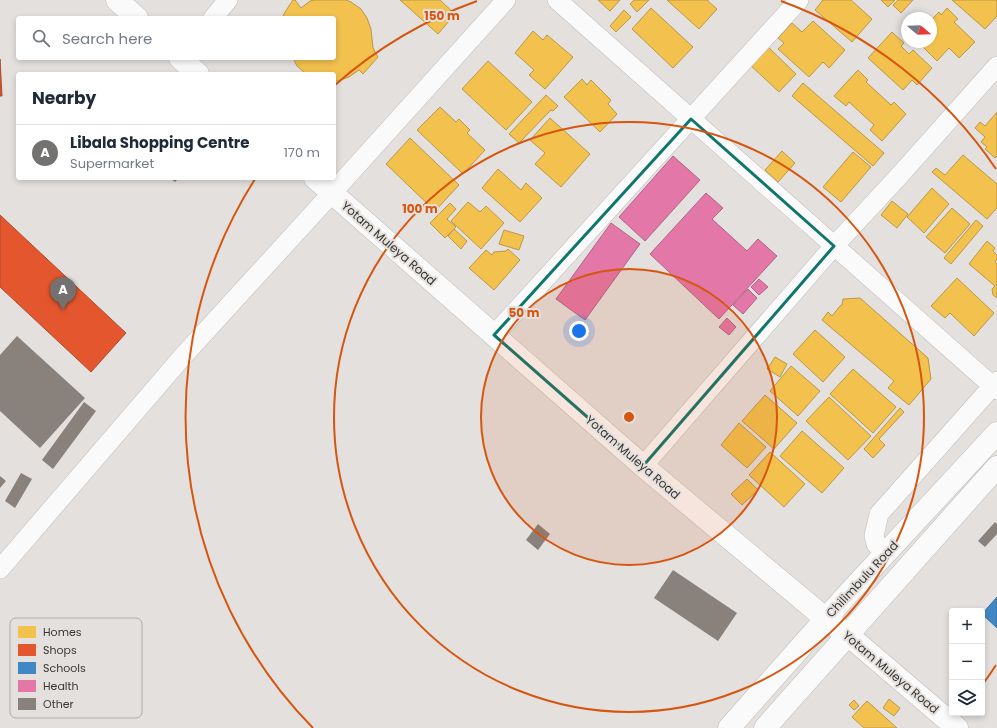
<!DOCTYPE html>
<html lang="en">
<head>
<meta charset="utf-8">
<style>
  :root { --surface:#fff; --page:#f2f2f3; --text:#1f2937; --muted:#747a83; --line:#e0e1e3; --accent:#747270 }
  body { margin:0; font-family:Poppins,sans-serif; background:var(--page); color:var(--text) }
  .controls { position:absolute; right:12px; bottom:12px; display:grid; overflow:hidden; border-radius:4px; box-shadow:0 2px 6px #0003 }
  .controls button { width:36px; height:36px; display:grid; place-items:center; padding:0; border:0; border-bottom:1px solid var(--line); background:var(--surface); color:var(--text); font:20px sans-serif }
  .compass { position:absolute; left:901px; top:12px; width:36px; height:36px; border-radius:50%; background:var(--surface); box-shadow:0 2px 6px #0003; rotate:109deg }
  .you { position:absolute; left:579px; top:331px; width:14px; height:14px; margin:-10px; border:3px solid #fff; border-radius:50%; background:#1a73e8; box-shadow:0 0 0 6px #1a73e833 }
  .badge { display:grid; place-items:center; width:26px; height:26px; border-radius:50%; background:var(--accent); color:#fff; font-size:13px; font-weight:700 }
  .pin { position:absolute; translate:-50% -33px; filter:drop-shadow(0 1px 2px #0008) }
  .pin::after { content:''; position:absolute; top:21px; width:14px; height:12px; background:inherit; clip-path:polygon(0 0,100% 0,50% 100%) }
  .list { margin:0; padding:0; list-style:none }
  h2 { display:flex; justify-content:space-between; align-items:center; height:52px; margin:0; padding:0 16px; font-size:17px }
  h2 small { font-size:13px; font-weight:400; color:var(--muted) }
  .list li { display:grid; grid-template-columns:26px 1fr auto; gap:12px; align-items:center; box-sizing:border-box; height:56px; padding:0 16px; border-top:1px solid var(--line) }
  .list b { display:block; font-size:15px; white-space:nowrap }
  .list p { margin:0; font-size:13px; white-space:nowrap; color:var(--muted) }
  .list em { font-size:13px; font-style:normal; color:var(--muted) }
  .icon { flex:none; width:22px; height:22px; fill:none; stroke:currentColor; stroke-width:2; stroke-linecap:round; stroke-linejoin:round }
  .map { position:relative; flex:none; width:997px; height:728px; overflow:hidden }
  .search { position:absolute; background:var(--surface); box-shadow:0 2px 6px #0003; left:16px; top:16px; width:320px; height:44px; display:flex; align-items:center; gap:10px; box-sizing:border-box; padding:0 14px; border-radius:4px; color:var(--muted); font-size:15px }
  .panel { position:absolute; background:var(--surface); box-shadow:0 2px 6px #0003; left:16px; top:72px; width:320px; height:108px; border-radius:4px }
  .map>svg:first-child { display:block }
</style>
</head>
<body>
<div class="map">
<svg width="997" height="728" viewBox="0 0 997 728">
  <rect width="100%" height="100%" fill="#e3e0de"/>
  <path fill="#f2c14e" stroke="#ba9846" d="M 293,0 L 295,0 L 301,8 L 310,1 L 314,0 L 346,0 L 351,2 L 361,9 L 367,18 L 371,29 L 373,48 L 378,57 L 363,74 L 359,70 L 349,77 L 338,81 L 334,81 L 334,74 L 306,74 L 297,66 L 293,58 L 334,58 L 334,18 L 282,18 L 285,12 Z
    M 400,0 L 440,0 L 455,14 L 438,34 Z
    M 598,0 L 620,0 L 610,11 Z
    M 634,0 L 649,0 L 637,12 L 630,4 Z
    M 667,0 L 708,0 L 708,1 L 717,9 L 699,29 Z
    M 823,0 L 851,0 L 872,19 L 852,42 L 815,10 Z
    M 881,0 L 895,0 L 888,7 Z
    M 898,0 L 913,0 L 901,13 L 893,5 Z
    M 952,0 L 997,0 L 997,16 L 985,29 Z
    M 651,8 L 693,47 L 673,68 L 632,29 Z
    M 947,8 L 958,19 L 954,22 L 975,42 L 959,58 L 949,48 L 937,61 L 918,42 L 931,42 L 931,26 L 934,23 L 931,20 L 939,12 L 941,15 Z
    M 624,10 L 631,17 L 616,32 L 610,26 Z
    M 916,14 L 920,18 L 912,18 Z
    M 813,21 L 845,50 L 829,68 L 823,62 L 809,77 L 778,49 L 784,43 L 778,38 L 792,23 L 802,32 Z
    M 907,23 L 907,32 L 902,27 Z
    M 533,31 L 543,40 L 547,35 L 573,57 L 545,89 L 529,75 L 534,70 L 515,53 Z
    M 892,32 L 904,43 L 901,46 L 909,54 L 913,50 L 932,68 L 917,85 L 912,80 L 903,90 L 868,58 Z
    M 765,44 L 796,74 L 779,92 L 748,63 Z
    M 488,61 L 532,102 L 506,130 L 462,89 Z
    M 858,70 L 868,80 L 866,82 L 891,105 L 894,102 L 906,114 L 882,141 L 870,130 L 874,125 L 849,102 L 846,106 L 834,96 Z
    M 582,79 L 587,85 L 591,80 L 611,100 L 608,104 L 617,114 L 600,132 L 564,97 Z
    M 803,83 L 884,153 L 873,166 L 792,96 Z
    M 546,95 L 558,106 L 553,111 L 551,110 L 519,143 L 509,134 Z
    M 440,107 L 456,122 L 459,119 L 470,130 L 467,133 L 485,150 L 463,174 L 417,130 Z
    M 997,112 L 997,157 L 996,156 L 995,158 L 985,149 L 987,147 L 981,142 L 985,137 L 975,128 L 980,122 L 985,126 Z
    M 550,118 L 590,154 L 561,187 L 535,164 L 545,153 L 530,140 Z
    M 410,138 L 459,185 L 435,211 L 386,164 Z
    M 782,151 L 795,163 L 778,182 L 765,170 Z
    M 853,152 L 871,167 L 841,202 L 823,187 Z
    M 963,155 L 997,184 L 997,208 L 987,219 L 932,172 L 936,168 L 945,175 Z
    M 498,169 L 521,190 L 526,183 L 542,198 L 520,222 L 482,188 Z
    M 932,188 L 949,204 L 924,233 L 907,217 Z
    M 892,201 L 908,214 L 897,228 L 881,215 Z
    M 468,202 L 480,212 L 486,206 L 504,223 L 481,249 L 451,221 Z
    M 450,203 L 456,209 L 447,219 L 456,227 L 445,238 L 430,223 Z
    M 952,208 L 970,224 L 945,253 L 926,237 Z
    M 976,220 L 983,226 L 951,264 L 944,258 Z
    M 454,229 L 467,241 L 461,249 L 448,236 Z
    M 504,230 L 524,236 L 519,250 L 499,244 Z
    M 987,241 L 995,248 L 993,251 L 997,255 L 997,259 L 995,262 L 997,264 L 997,298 L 993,295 L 992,289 L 995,286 L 969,264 Z
    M 508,249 L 520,260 L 494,290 L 469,268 L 486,250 L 492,255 L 494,252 L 506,251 Z
    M 957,278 L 994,313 L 974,336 L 950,313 L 945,318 L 931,306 Z
    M 860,298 L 928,358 L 931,379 L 909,405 L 888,388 L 894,381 L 822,320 L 828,312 L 832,316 L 840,306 L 842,305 L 843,299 Z
    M 815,330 L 845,357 L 823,382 L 793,354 Z
    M 775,357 L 787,364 L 780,377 L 767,369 Z
    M 791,366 L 820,391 L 798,416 L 770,391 Z
    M 853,369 L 896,407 L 873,433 L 830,394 Z
    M 765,395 L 797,423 L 774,449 L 742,421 Z
    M 829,397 L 871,436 L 848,460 L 806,421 Z
    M 900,408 L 904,412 L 879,439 L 885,445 L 873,458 L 864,449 Z
    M 739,423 L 766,447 L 747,468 L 721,445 Z
    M 802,431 L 844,468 L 822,493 L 780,456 Z
    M 770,452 L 805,484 L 784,507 L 749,475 Z
    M 747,479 L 758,490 L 742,505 L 731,494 Z
    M 889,699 L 900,708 L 894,716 L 883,708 Z
    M 854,700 L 859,706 L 854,710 L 849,705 Z
    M 867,701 L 897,728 L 864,728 L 852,717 Z"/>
  <path fill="#e4572e" stroke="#b04d30" d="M 0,59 L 2,96 L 0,96 Z
    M 0,215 L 126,333 L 91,372 L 0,287 Z"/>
  <path fill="#3f88c5" stroke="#3d709a" d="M 997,597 L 997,628 L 982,614 Z"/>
  <path fill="#e377a8" stroke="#b06486" d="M 673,156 L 700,180 L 645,241 L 619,217 Z
    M 706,193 L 723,208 L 712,219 L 747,251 L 758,239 L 777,256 L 719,319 L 650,254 Z
    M 611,223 L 640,244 L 585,320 L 556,299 Z
    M 759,279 L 768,287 L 759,295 L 751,287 Z
    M 748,289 L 757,298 L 743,314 L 733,305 Z
    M 727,318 L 736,327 L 729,335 L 719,327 Z"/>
  <path fill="#88817c" d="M 170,178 L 179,178 L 175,182 Z
    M 17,336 L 85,398 L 40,448 L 0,411 L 0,355 Z
    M 84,402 L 96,411 L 53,469 L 42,460 Z
    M 21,473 L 32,479 L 15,508 L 5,501 Z
    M 0,476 L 6,481 L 0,488 Z
    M 995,522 L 997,524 L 997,534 L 985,547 L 978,541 Z
    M 538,524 L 550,534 L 538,550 L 526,540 Z
    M 673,570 L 737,613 L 718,641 L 654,598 Z"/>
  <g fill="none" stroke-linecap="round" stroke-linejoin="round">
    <g stroke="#bebcba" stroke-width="20">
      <path id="minor" d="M 557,0 L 997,390
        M 213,18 L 228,0
        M 494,335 L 799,0
        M 643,466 L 834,246 L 899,176 L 997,66
        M 886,554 L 876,544 L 874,536 L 879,514 L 997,381
        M 0,569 L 184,355 L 332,193 L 506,0"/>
    </g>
    <g stroke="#bebcba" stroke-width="23">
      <path id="tertiary" d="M 117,0 L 137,18
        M 180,58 L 198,74
        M 315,178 L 643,466 L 826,619 L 848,635 L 957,728"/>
    </g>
    <g stroke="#bebcba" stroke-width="23">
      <path id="secondary" d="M 729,728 L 846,596 L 997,433
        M 765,728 L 997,467"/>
    </g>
    <use href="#minor" stroke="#fbfafa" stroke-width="19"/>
    <use href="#tertiary" stroke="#fbfafa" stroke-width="22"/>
    <use href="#secondary" stroke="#fbfafa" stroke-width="22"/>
  </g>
  <path fill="none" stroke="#0f766e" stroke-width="3" stroke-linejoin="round" d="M 691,119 L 834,246 L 643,466 L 494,335 Z"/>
  <circle cx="629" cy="417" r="148" fill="#d65610" fill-opacity=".12"/>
  <g fill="none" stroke="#d65610" stroke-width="2">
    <circle cx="629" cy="417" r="148"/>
    <circle cx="629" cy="417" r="295"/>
    <path d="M996 665A443 443 0 0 1 983 684M313 728A443 443 0 0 1 255 179M335 85A443 443 0 0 1 477 1M781 1A443 443 0 0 1 996 169"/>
  </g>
  <g text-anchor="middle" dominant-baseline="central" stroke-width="4" stroke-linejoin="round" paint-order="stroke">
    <g font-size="12" fill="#383735" stroke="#e4e0dd">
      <text transform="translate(389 243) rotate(41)">Yotam Muleya Road</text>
      <text transform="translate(633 457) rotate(41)">Yotam Muleya Road</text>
      <text transform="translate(862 579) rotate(-47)">Chilimbulu Road</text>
      <text transform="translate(891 672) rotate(40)">Yotam Muleya Road</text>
    </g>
  </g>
  <rect x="10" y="618" width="132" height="100" rx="6" fill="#e4e0dd" stroke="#b0adab" stroke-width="1"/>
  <rect x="18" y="626" width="18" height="12" fill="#f2c14e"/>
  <rect x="18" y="644" width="18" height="12" fill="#e4572e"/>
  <rect x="18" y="662" width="18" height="12" fill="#3f88c5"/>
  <rect x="18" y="680" width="18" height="12" fill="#e377a8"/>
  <rect x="18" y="698" width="18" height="12" fill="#88817c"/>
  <g font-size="11" fill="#383735">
    <text x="43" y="636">Homes</text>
    <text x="43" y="654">Shops</text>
    <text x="43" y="672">Schools</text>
    <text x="43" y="690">Health</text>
    <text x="43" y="708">Other</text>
  </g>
  <circle cx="629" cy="417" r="6" fill="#d65610" stroke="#e4e0dd" stroke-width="2"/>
  <g font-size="12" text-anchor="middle" font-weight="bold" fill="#d65610" stroke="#e4e0dd" stroke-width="4" stroke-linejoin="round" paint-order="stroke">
    <text x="442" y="20">150 m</text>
    <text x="420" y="213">100 m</text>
    <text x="524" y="317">50 m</text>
  </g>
</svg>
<div class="controls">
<button>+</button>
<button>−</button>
<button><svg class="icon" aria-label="layers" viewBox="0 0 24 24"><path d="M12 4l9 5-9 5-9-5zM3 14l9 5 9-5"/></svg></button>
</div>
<svg class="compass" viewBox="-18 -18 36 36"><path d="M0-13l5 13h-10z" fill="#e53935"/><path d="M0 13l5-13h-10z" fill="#747a83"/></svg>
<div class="you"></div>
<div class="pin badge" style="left:63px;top:310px">A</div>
<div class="search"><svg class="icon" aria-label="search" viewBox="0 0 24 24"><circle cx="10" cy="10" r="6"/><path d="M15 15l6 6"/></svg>Search here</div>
<section class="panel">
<h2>Nearby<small></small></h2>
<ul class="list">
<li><span class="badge">A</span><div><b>Libala Shopping Centre</b><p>Supermarket</p></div><em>170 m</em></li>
</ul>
</section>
</div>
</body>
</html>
